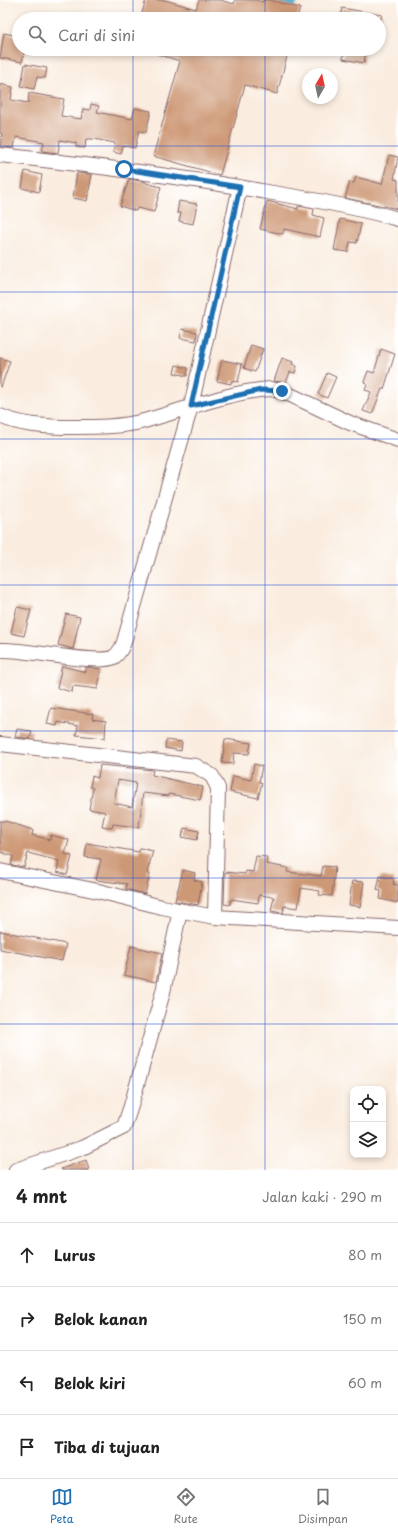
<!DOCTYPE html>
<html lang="id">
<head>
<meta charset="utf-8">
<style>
  :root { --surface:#fff; --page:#f2f2f2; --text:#222; --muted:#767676; --line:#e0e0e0; --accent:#1f6fb2 }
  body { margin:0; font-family:"Playpen Sans",sans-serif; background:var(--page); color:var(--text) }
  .controls { position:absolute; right:12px; bottom:12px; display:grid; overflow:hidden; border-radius:8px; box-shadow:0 2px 6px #0003 }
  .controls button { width:36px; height:36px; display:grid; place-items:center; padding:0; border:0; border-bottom:1px solid var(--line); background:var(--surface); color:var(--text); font:20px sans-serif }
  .compass { position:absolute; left:302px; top:68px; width:36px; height:36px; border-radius:50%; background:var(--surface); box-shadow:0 2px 6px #0003; rotate:9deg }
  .stop { position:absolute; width:12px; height:12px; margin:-9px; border:3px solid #1f6fb2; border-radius:50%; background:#fff }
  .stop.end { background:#1f6fb2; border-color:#fff; box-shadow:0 1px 4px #0008 }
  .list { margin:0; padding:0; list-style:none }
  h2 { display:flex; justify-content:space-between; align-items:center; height:52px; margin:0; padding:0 16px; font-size:17px }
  h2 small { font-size:13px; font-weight:400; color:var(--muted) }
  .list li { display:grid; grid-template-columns:26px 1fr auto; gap:12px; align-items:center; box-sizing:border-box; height:64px; padding:0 16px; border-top:1px solid var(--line) }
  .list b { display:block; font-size:15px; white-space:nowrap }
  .list em { font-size:13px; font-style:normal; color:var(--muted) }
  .icon { flex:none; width:22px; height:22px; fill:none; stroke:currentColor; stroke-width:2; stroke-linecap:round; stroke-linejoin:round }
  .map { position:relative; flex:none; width:398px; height:1170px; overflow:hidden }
  .search { position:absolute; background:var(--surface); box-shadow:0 2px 6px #0003; left:12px; right:12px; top:12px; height:44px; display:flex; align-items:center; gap:10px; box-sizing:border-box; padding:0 14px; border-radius:22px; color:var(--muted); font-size:15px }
  .sheet { height:308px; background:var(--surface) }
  nav { display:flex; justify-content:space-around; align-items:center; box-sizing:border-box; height:56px; border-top:1px solid var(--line); background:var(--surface); font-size:11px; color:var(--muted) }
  nav a { display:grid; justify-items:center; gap:2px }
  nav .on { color:var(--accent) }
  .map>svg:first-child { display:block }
</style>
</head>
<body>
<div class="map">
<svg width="398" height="1170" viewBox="0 0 398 1170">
  <rect width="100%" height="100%" fill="#fff"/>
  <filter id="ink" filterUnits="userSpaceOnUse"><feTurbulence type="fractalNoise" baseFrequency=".025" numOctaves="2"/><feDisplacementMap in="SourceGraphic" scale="8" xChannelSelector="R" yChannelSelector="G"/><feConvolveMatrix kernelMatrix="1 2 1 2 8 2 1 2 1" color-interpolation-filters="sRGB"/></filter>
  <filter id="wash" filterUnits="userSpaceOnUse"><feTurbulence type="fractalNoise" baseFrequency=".012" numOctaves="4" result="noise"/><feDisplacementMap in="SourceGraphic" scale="16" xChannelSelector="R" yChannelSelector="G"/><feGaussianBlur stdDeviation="0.9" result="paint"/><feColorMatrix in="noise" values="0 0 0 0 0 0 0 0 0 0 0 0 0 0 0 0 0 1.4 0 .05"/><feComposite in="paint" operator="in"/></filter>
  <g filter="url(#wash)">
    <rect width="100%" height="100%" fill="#faecde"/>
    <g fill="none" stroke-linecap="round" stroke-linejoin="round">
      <path stroke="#57b4d5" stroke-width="18" d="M 273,0 L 289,0"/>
    </g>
    <g id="blocks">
      <path fill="#cd9876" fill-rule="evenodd" d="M 146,0 L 165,0 L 196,9 L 199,0 L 220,0 L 234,4 L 235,0 L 256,0 L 263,2 L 263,0 L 269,0 L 300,8 L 297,19 L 140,19 Z
        M 342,8 L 382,15 L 381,19 L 340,19 Z
        M 4,33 L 19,36 L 19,49 L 25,49 L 22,62 L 0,58 Z
        M 147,49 L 289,49 L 277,94 L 245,85 L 220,175 L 153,156 L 180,61 L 147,51 Z
        M 344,49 L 366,49 L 364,63 L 343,59 Z
        M 25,64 L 47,68 L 45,78 L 37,77 L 34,89 L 21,86 Z
        M 0,84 L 13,87 L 11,100 L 28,103 L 29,93 L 64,99 L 61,116 L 81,119 L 83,109 L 90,110 L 91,104 L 99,106 L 97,112 L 132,119 L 135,108 L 151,111 L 146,132 L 139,131 L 135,148 L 123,146 L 121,154 L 113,152 L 115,143 L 94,139 L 86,139 L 85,148 L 76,147 L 76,143 L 60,140 L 58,153 L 42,151 L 44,142 L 16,137 L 14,148 L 0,147 L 2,134 L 0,133 Z
        M 389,155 L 398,157 L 394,179 L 398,180 L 398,209 L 345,198 L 350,182 L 354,183 L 356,177 L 382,184 Z
        M 25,171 L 42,175 L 39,192 L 22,188 Z
        M 77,173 L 92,174 L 87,201 L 73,198 Z
        M 129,179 L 146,182 L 146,183 L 161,187 L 154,212 L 137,208 L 136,211 L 120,206 Z
        M 179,201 L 197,204 L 193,224 L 179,221 L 181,213 L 177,213 Z
        M 267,201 L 298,209 L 298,206 L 314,209 L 313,215 L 324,218 L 320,237 L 284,229 L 283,234 L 260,229 Z
        M 340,219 L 361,224 L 357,243 L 350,242 L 348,252 L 334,250 Z
        M 182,329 L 197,332 L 196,341 L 180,338 Z
        M 251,345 L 263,349 L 255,372 L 244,368 Z
        M 381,349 L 395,354 L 384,389 L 382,389 L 372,414 L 363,411 L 371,392 L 365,390 L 367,384 L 364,382 L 368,371 L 374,373 Z
        M 0,358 L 10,361 L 1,387 L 0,387 Z
        M 282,358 L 293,362 L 292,364 L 297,366 L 295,373 L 290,372 L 286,383 L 274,381 Z
        M 222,360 L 242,364 L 238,382 L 231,381 L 231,384 L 217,381 Z
        M 176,365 L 188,368 L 187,376 L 174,373 Z
        M 327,373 L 336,377 L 327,398 L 318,394 Z
        M 17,607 L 31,610 L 24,636 L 11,633 Z
        M 66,614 L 80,617 L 73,649 L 58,645 Z
        M 62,666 L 86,672 L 86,667 L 101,669 L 98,689 L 73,686 L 72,692 L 57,688 Z
        M 51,708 L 93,714 L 92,719 L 106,721 L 105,738 L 76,735 L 78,726 L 58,722 L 57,726 L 47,724 Z
        M 17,729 L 32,731 L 30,739 L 15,737 Z
        M 225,739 L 251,743 L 249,754 L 234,753 L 233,764 L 222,763 Z
        M 166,740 L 182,742 L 181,751 L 165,748 Z
        M 254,764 L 262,766 L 259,782 L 262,783 L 258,798 L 230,792 L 233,776 L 251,780 Z
        M 100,765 L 153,770 L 152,775 L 203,787 L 200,800 L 169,794 L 169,796 L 143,793 L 139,827 L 113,824 L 112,828 L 102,826 L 105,812 L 89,809 L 93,788 L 90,787 L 92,776 L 98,778 ZM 118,780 L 136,783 L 132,807 L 114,803 Z
        M 0,821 L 5,821 L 33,830 L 32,835 L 50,840 L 51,835 L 69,840 L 65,854 L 72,856 L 67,875 L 57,872 L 59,861 L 28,853 L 24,867 L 11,865 L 13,856 L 0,852 Z
        M 184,828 L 199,831 L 197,840 L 182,837 Z
        M 87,843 L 139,852 L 140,848 L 153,851 L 147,873 L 150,874 L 145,894 L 126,889 L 127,884 L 96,880 L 101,859 L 85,857 Z
        M 256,856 L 267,857 L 266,864 L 288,868 L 287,872 L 321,876 L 323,866 L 335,867 L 332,896 L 319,895 L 320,891 L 301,888 L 298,908 L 284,906 L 283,913 L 271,911 L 274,897 L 259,895 L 258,903 L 231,899 L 230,905 L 224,904 L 225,872 L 245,874 L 246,871 L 253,872 Z
        M 183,870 L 195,873 L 194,880 L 202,882 L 198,905 L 175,901 Z
        M 380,876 L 394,879 L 393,884 L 398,885 L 398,903 L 380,899 L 381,891 L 377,890 Z
        M 352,881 L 364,882 L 360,907 L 349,905 Z
        M 0,931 L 66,944 L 62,961 L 0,949 Z
        M 131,946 L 162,953 L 156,982 L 124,975 Z
        M 86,1160 L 89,1170 L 62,1170 L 61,1169 Z"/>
    </g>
  </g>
  <g filter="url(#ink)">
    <use href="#blocks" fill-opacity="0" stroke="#88676a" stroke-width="1"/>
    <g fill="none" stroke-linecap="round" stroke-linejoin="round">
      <g stroke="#88676a" stroke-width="16">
        <path id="minor" d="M 0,155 C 90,165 179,176 267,192 C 311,199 355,207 398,219
          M 0,416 C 20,425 41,426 62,427 C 88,427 118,428 144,421 C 185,410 227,392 270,389 L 282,391 L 350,423 L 398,440
          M 0,650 C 23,648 98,666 114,657 C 119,653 122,648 124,642 L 191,406 L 240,187
          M 0,744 L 196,766 L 212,776 L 218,788 L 215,917
          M 0,871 L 98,891 L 162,907 L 215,917 L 398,928
          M 16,1170 L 82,1148 L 124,1127 L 131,1106 L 163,992 L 180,910"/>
      </g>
      <use href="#minor" stroke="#fff" stroke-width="14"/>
    </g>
  </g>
  <g fill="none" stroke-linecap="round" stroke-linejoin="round" filter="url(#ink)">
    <path stroke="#1f6fb2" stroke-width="5" d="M 124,169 L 240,187 L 191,406 L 261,390 L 282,391"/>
  </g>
  <path fill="none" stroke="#1d4ed8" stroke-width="1" stroke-opacity="0.55" d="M 133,0 L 133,19M 265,0 L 265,19M 133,49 L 133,1170M 265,49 L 265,1170M 0,146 L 398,146M 0,292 L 398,292M 0,439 L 398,439M 0,585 L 398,585M 0,731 L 398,731M 0,878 L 398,878M 0,1024 L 398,1024"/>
</svg>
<div class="controls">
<button><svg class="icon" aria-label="locate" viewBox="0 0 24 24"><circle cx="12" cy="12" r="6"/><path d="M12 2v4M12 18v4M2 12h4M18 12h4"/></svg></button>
<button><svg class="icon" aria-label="layers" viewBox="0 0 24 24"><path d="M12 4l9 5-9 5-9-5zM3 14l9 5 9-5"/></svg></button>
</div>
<svg class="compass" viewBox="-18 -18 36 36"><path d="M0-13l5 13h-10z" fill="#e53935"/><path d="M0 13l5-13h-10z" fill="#767676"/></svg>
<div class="stop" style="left:124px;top:169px"></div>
<div class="stop end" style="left:282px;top:391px"></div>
<div class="search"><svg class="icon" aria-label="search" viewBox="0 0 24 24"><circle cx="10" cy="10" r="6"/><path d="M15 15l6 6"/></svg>Cari di sini</div>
</div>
<section class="sheet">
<h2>4 mnt<small>Jalan kaki · 290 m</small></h2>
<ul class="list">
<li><svg class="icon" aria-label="ahead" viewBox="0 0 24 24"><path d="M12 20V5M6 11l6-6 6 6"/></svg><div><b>Lurus</b></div><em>80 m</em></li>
<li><svg class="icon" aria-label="right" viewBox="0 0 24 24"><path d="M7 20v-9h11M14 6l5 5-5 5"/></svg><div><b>Belok kanan</b></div><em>150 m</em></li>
<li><svg class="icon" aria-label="left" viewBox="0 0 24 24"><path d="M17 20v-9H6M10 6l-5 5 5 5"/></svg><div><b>Belok kiri</b></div><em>60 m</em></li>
<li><svg class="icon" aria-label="arrive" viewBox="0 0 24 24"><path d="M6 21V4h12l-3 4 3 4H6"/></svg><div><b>Tiba di tujuan</b></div></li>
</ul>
</section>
<nav>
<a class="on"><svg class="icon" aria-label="map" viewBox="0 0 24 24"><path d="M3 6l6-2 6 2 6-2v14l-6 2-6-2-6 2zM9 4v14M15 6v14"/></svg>Peta</a>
<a><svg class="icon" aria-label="directions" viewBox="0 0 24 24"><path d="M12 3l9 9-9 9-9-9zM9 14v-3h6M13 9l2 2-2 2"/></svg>Rute</a>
<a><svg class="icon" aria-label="saved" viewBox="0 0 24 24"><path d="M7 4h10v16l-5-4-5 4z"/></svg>Disimpan</a>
</nav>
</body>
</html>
